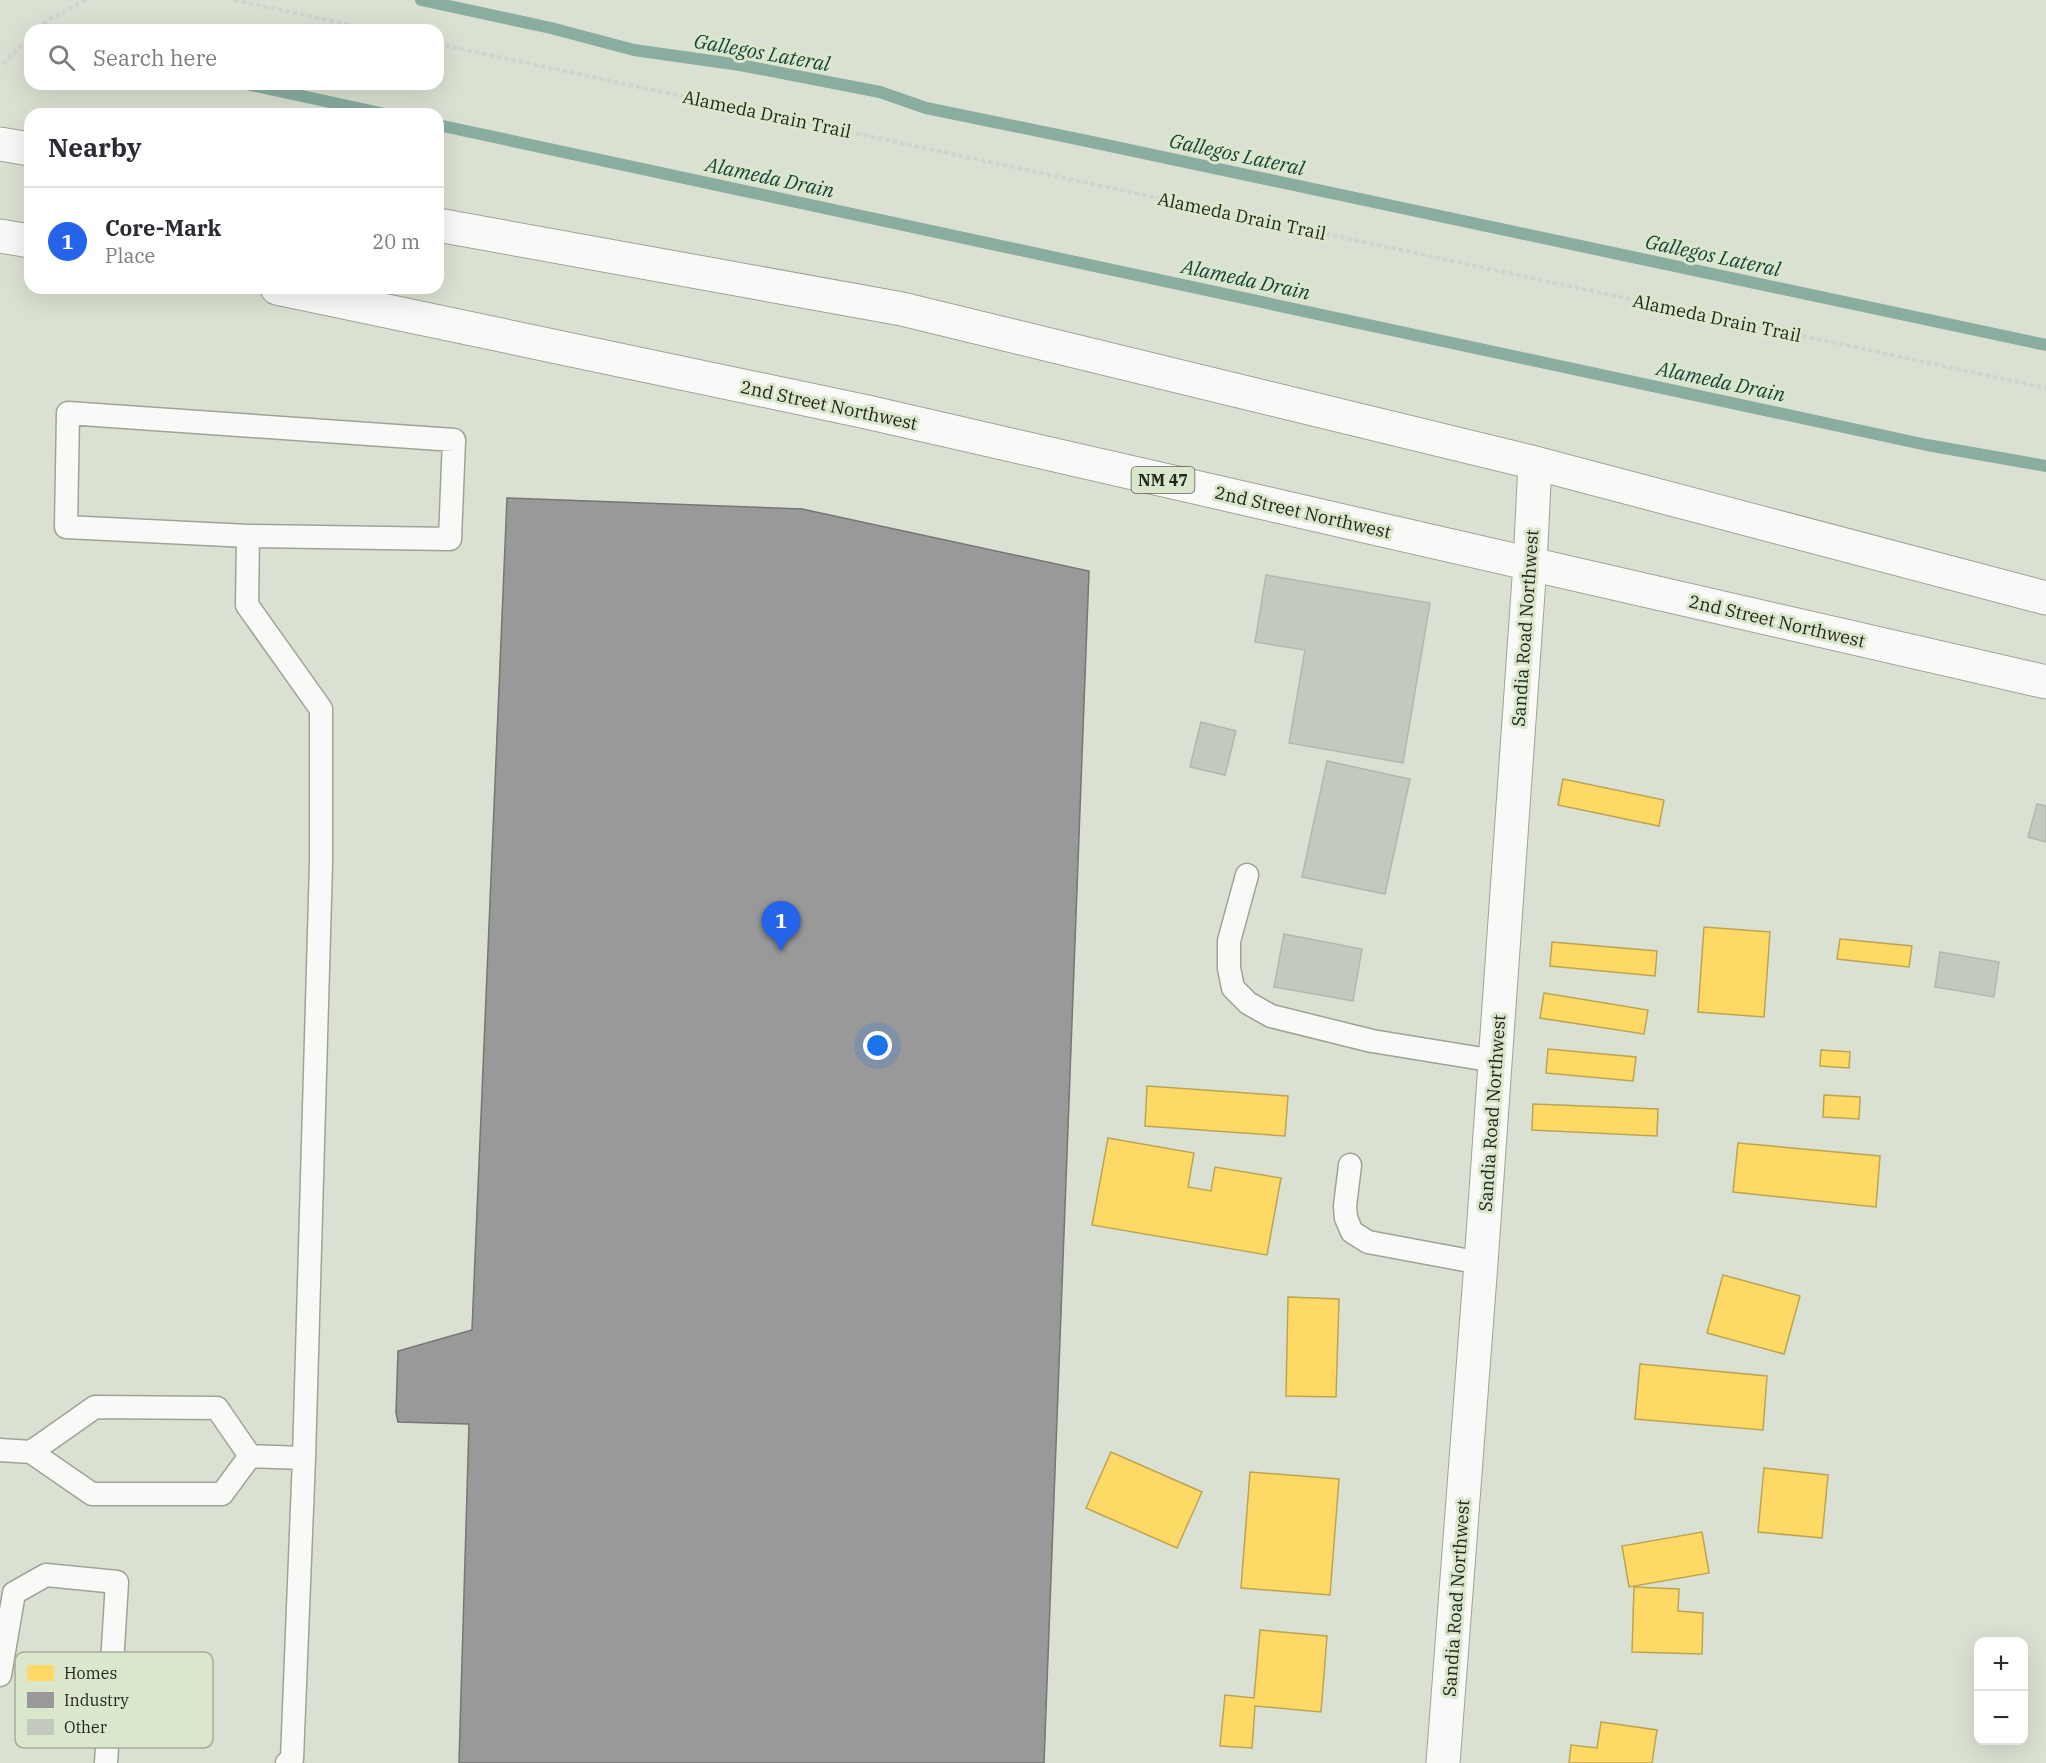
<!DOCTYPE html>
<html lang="en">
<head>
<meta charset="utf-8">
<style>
  :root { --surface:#fff; --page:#f7f7f7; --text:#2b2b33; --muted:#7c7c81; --line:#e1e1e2; --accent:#2563eb }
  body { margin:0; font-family:"IBM Plex Serif",serif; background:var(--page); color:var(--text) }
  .controls { position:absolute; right:18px; bottom:18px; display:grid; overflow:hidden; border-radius:12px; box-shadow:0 6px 24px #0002 }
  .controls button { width:54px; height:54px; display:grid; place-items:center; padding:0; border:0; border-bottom:2px solid var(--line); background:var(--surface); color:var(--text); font:30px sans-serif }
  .you { position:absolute; left:878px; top:1046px; width:21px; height:21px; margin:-15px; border:4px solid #fff; border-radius:50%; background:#1a73e8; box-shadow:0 0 0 9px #1a73e833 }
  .badge { display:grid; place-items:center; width:39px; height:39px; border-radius:50%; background:var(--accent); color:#fff; font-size:20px; font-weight:700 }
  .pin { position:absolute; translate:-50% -50px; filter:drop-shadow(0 2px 3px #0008) }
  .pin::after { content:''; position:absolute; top:32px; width:21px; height:18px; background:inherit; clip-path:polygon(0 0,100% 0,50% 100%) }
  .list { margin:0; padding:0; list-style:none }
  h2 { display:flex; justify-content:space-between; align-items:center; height:78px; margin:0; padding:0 24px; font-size:26px }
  h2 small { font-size:20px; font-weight:400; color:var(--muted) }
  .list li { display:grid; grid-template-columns:39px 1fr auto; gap:18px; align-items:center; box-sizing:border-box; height:108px; padding:0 24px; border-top:2px solid var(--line) }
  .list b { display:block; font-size:22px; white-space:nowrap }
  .list p { margin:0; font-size:20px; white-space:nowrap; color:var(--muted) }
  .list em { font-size:20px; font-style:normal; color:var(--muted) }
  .icon { flex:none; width:33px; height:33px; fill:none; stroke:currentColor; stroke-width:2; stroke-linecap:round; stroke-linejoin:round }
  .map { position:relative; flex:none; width:2046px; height:1763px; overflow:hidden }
  .search { position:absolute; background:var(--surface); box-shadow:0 6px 24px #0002; left:24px; top:24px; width:420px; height:66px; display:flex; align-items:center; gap:15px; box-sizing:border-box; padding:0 21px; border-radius:18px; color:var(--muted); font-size:22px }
  .panel { position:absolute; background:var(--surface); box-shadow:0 6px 24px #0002; left:24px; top:108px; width:420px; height:186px; border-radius:18px }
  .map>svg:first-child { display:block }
</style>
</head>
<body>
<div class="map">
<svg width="2046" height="1763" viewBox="0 0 2046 1763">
  <rect width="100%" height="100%" fill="#dae1d2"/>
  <path fill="#ffd966" stroke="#bda450" stroke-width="1.5" d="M 1563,779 L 1664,800 L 1659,826 L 1558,805 Z
    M 1704,927 L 1770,932 L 1764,1017 L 1698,1012 Z
    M 1840,939 L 1912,946 L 1909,967 L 1837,959 Z
    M 1552,942 L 1657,951 L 1655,976 L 1550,966 Z
    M 1544,993 L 1648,1010 L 1644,1034 L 1540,1018 Z
    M 1548,1049 L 1636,1057 L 1633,1081 L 1546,1073 Z
    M 1821,1050 L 1850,1052 L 1849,1068 L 1820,1066 Z
    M 1147,1086 L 1288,1096 L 1285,1136 L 1145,1126 Z
    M 1824,1095 L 1860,1097 L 1859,1119 L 1823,1117 Z
    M 1533,1104 L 1658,1109 L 1657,1136 L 1532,1130 Z
    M 1108,1138 L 1194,1153 L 1188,1187 L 1211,1191 L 1215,1167 L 1281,1178 L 1267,1255 L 1092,1225 Z
    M 1738,1143 L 1880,1156 L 1876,1207 L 1733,1192 Z
    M 1723,1275 L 1800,1296 L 1784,1354 L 1707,1333 Z
    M 1288,1297 L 1339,1299 L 1336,1397 L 1286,1396 Z
    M 1640,1364 L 1767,1376 L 1763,1430 L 1635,1419 Z
    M 1111,1452 L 1202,1492 L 1177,1548 L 1086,1508 Z
    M 1764,1468 L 1828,1475 L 1822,1538 L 1758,1532 Z
    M 1250,1472 L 1339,1479 L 1330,1595 L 1241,1588 Z
    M 1702,1532 L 1709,1573 L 1629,1587 L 1622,1546 Z
    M 1634,1587 L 1679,1589 L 1678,1611 L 1703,1613 L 1702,1654 L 1632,1652 Z
    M 1260,1630 L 1327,1636 L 1321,1712 L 1255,1706 L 1252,1748 L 1220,1746 L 1225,1695 L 1254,1698 Z
    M 1601,1722 L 1657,1730 L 1652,1763 L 1569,1763 L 1571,1745 L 1597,1748 Z"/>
  <path fill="#999" stroke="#757774" stroke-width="1.5" d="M 507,498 L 802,509 L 1089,571 L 1044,1763 L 459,1763 L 469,1424 L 398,1422 L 396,1413 L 398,1351 L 472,1330 Z"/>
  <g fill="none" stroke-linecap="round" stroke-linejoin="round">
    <path stroke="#8aada0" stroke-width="12" d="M 421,0 L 551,28 L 634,50 L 740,65 L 880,92 L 926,108 L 1087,141 L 2046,345
      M 246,84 L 385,114
      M 438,125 L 1927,445 L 2046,466"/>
  </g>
  <path fill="#c2cabf" stroke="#b0b8ae" stroke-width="1.5" d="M 1266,575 L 1430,603 L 1403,763 L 1289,743 L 1305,650 L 1255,642 Z
    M 1201,722 L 1236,731 L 1225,775 L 1190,767 Z
    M 1327,761 L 1410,779 L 1385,894 L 1302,877 Z
    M 2037,804 L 2046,806 L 2046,842 L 2028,837 Z
    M 1284,934 L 1362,949 L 1353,1001 L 1274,987 Z
    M 1940,952 L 1999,962 L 1994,997 L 1935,987 Z"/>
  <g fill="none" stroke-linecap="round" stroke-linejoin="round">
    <g stroke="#9ea397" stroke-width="25">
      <path id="service" d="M 248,536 L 66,527 L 68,413 L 454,440 L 450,539 L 248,536 L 247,605 L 321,709 L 321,863 L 304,1458
        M 1247,875 L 1229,941 L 1229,968 L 1233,988 L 1248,1003 L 1271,1016 L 1372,1041 L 1495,1061
        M 1350,1165 L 1345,1206 L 1346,1218 L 1352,1232 L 1368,1242 L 1481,1263
        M 0,1450 L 31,1452 L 92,1494 L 222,1494 L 250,1456
        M 31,1452 L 95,1407 L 217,1408 L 250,1456
        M 250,1456 L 304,1458 L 292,1759 L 287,1763
        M 0,1675 L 14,1593 L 46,1575 L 117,1582 L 106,1763"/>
    </g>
    <g stroke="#9ea397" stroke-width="35">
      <path id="minor" d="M 1443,1763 L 1481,1263 L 1530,564 L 1535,463"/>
    </g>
    <g stroke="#9ea397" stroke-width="35">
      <path id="primary" d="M 0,144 L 30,149
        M 438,225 L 902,309 L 1535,463 L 2046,598
        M 0,236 L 30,241
        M 277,288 L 867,412 L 2046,682"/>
    </g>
    <path stroke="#d2d3cf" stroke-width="4" stroke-dasharray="4.5 3" stroke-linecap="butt" d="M 234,0 L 374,30
      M 38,30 L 48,20 L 86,0
      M 438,44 L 2046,388
      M 3,64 L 30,37"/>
    <use href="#service" stroke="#f9faf8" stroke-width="22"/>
    <use href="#minor" stroke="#f9faf8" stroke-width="33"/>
    <use href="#primary" stroke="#f9faf8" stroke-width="33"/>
  </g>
  <g text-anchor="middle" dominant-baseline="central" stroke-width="6" stroke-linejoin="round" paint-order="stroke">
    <rect fill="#dae7cc" stroke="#596152" stroke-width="1.5" x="1131.5" y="467" width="63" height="26" rx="4.5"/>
    <g font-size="16" font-weight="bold" fill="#22271d">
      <text x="1163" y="480">NM 47</text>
    </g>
    <g font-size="18" fill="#22271d" stroke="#dae7cc">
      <text transform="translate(767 114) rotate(12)">Alameda Drain Trail</text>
      <text transform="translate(1242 216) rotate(12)">Alameda Drain Trail</text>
      <text transform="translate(1717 318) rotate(12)">Alameda Drain Trail</text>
      <text transform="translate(829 405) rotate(12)">2nd Street Northwest</text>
      <text transform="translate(1303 512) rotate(13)">2nd Street Northwest</text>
      <text transform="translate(1777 621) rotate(13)">2nd Street Northwest</text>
      <text transform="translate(1525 628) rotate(-86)">Sandia Road Northwest</text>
      <text transform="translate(1492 1113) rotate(-86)">Sandia Road Northwest</text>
      <text transform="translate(1456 1598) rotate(-86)">Sandia Road Northwest</text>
    </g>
    <g font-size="20" font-style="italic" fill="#174239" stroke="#dae7cc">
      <text transform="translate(762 52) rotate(10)">Gallegos Lateral</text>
      <text transform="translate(1237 154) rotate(12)">Gallegos Lateral</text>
      <text transform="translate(770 177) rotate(12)">Alameda Drain</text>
      <text transform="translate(1713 255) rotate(12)">Gallegos Lateral</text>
      <text transform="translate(1246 279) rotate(12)">Alameda Drain</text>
      <text transform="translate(1721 381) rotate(12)">Alameda Drain</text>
    </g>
  </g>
  <rect x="15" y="1652" width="198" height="96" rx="9" fill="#dae7cc" stroke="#a3ad98" stroke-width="1.5"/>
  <rect x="27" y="1665" width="27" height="16" fill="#ffd966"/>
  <rect x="27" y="1692" width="27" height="16" fill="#999"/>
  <rect x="27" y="1719" width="27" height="16" fill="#c2cabf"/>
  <g font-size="16" fill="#22271d">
    <text x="64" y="1679">Homes</text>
    <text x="64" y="1706">Industry</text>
    <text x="64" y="1733">Other</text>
  </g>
</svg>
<div class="controls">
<button>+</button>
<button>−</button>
</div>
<div class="you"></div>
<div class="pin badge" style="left:781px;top:951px">1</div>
<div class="search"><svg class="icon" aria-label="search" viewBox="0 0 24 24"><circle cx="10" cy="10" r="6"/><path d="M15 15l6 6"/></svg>Search here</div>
<section class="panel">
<h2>Nearby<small></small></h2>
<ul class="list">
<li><span class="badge">1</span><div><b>Core-Mark</b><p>Place</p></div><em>20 m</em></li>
</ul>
</section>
</div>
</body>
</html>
